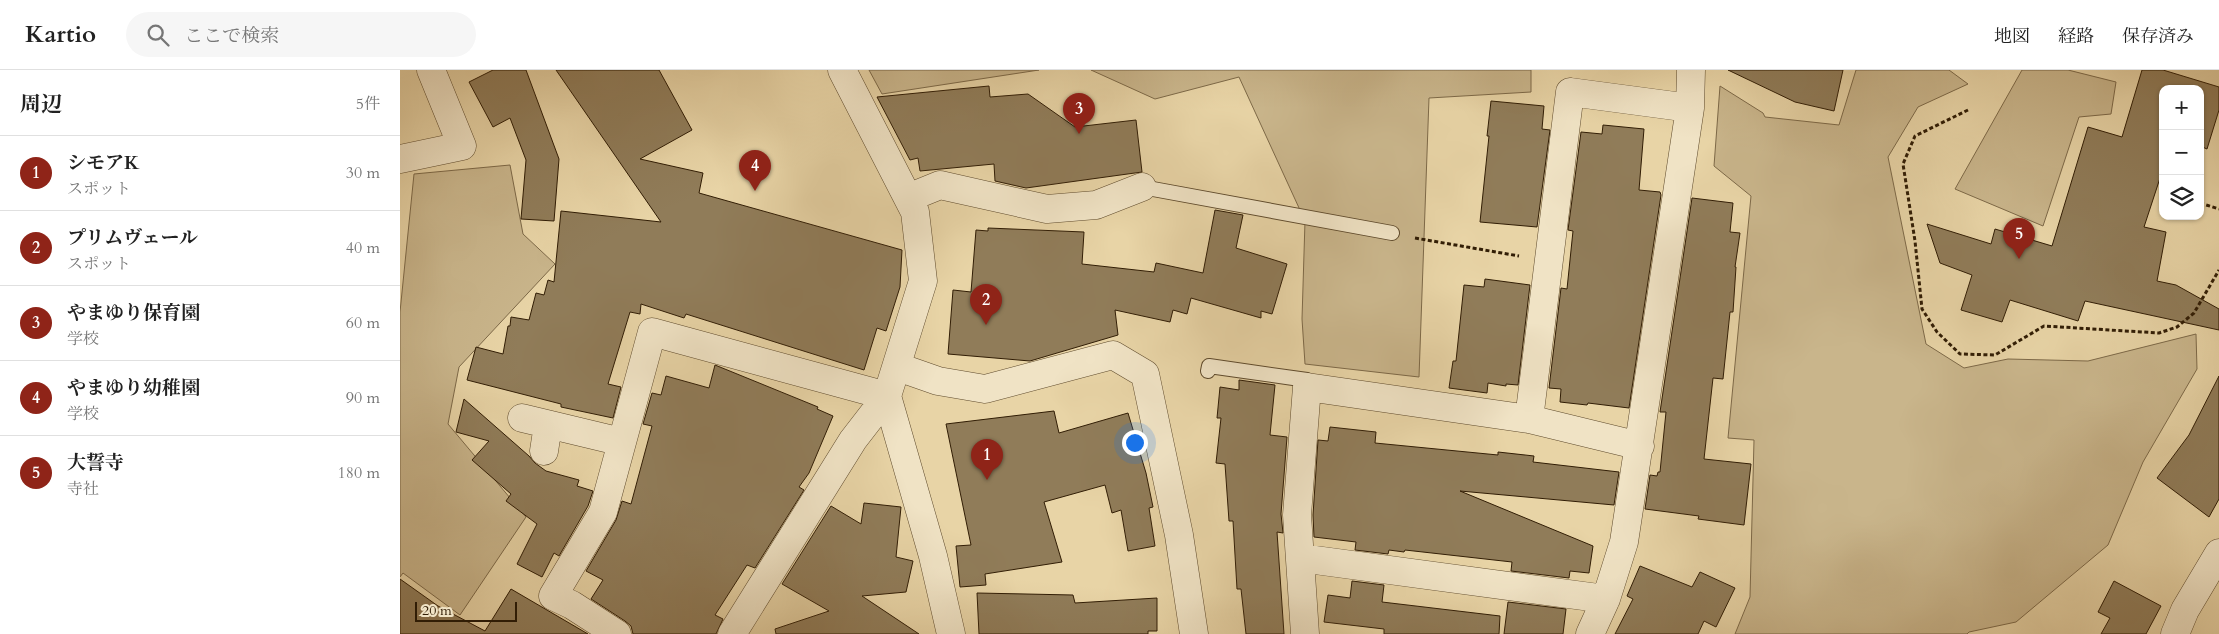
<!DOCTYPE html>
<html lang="ja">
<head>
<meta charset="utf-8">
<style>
  :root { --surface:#fff; --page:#f6f6f6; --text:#222; --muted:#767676; --line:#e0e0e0; --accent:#8f2418 }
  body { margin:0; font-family:Cardo,"Noto Serif JP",serif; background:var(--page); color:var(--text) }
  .controls { position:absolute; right:15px; top:15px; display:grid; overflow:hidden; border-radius:10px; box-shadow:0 1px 4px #0004 }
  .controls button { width:45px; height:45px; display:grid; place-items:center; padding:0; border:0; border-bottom:1px solid var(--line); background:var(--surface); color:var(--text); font:25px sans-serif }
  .scale { position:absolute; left:15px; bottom:12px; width:102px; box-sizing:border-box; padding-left:5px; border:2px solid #311d05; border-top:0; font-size:14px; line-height:18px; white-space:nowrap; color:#311d05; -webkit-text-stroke:4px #f0e3c5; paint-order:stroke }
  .you { position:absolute; left:734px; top:372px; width:18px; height:18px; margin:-12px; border:4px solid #fff; border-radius:50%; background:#1a73e8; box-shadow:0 0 0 8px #1a73e833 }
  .badge { display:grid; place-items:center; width:32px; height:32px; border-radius:50%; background:var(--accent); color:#fff; font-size:16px; font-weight:700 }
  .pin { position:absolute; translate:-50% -41px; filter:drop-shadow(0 1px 2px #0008) }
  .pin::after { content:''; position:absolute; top:26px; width:18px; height:15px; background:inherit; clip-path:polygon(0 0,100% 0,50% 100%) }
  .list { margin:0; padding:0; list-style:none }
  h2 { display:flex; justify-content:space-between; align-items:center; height:65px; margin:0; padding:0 20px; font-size:21px }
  h2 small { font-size:16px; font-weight:400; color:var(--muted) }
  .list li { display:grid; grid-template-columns:32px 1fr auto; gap:15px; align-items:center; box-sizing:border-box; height:75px; padding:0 20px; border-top:1px solid var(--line) }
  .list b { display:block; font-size:19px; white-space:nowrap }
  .list p { margin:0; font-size:16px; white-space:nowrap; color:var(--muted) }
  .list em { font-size:16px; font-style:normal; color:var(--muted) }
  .icon { flex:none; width:28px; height:28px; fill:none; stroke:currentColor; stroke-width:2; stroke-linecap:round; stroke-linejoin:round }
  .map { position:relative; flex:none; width:1819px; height:564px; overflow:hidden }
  header { display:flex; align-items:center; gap:30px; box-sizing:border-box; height:70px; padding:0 25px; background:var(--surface); border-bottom:1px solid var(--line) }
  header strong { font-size:24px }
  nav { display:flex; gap:28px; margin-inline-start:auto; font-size:18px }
  .search { width:350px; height:45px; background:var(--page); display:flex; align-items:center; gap:12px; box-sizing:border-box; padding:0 18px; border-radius:28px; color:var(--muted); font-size:19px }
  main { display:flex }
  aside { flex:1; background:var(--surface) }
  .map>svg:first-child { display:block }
</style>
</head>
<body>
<header>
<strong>Kartio</strong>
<div class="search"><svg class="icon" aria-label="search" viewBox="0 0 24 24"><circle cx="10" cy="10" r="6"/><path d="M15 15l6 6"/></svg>ここで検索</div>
<nav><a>地図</a><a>経路</a><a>保存済み</a></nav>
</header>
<main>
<aside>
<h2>周辺<small>5件</small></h2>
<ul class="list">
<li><span class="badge">1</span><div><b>シモアK</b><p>スポット</p></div><em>30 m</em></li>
<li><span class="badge">2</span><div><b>プリムヴェール</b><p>スポット</p></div><em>40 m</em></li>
<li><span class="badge">3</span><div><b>やまゆり保育園</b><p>学校</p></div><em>60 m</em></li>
<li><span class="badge">4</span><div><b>やまゆり幼稚園</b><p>学校</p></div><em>90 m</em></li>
<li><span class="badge">5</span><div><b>大誓寺</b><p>寺社</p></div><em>180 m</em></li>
</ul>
</aside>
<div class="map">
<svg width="1819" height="564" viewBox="0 0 1819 564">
  <rect width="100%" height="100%" fill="#e8d4a6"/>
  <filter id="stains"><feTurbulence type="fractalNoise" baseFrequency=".004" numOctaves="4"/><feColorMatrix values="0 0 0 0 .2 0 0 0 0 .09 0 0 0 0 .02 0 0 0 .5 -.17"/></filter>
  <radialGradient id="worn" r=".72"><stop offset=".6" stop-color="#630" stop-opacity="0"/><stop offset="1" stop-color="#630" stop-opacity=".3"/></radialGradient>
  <path fill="#c9b58b" stroke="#7d6948" d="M 469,0 L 639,0 L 482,24 Z
    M 691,0 L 1131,0 L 1131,22 L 1029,28 L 1019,307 L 905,294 L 902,249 L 905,151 L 839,7 L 755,29 Z
    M 1456,0 L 1549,0 L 1568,14 L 1518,37 L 1488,87 L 1526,274 L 1564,298 L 1608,289 L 1688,291 L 1796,264 L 1797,299 L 1743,392 L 1708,475 L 1616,552 L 1569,562 L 1567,564 L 1335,564 L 1350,527 L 1354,370 L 1328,368 L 1351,126 L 1314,96 L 1320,16 L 1363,43 L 1365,47 L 1439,55 Z
    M 1622,0 L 1668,0 L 1716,12 L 1711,44 L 1679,47 L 1643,156 L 1555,119 Z
    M 110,95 L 123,164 L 155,194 L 59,297 L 48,354 L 126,447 L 60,545 L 3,503 L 0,507 L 0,242 L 14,104 Z"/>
  <path fill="#907c59" stroke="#311d05" d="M 93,0 L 126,0 L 159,89 L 154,151 L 121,149 L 126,90 L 110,48 L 93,57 L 69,12 Z
    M 156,0 L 259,0 L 292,60 L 240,89 L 303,103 L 299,123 L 502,180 L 500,217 L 486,261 L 477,258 L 464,300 L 286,244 L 284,248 L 241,234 L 240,244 L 230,242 L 208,314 L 221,317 L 213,348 L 161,337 L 161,334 L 67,310 L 76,277 L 103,284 L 108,256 L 110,256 L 111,247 L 129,250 L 136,223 L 144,225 L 148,210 L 154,212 L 161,141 L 261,152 Z
    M 1328,0 L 1443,0 L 1434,41 L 1395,32 Z
    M 1742,0 L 1763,0 L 1819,17 L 1819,40 L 1807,79 L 1800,76 L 1800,19 L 1763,19 L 1763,99 L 1744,157 L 1766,162 L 1757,211 L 1776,215 L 1819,239 L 1819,260 L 1685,231 L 1678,251 L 1610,230 L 1602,252 L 1561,240 L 1572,205 L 1540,193 L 1527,154 L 1591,174 L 1595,159 L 1652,176 L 1688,57 L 1722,67 Z
    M 589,16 L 590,27 L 628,24 L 675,57 L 736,50 L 742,102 L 626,118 L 595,111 L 594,94 L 520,101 L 518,88 L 510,90 L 477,27 Z
    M 1091,31 L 1144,36 L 1142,59 L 1150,60 L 1137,157 L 1080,152 L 1089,66 L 1087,66 Z
    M 1203,55 L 1244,59 L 1239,120 L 1260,122 L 1261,125 L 1229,338 L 1188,333 L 1187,335 L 1160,332 L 1161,319 L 1149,318 L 1161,218 L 1167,219 L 1173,161 L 1168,160 L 1181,62 L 1202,64 Z
    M 1292,128 L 1333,133 L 1330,162 L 1340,163 L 1335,197 L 1336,197 L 1333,242 L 1330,242 L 1323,309 L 1313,308 L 1304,389 L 1351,394 L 1344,455 L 1298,449 L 1299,446 L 1245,439 L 1250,405 L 1257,406 L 1258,402 L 1260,402 L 1266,342 L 1260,342 Z
    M 815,140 L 843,145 L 836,178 L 887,194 L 872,244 L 861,241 L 861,248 L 791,228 L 787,244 L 773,240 L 770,252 L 715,240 L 718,265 L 630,291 L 548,284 L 553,220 L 571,222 L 576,160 L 588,161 L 588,158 L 684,162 L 682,194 L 754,202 L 756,193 L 803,203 Z
    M 1085,209 L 1130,215 L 1118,315 L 1106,314 L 1106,316 L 1088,313 L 1087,323 L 1049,318 L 1053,291 L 1056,291 L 1064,215 L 1084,217 Z
    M 315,295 L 418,337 L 417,339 L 433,346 L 409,403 L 399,417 L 404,420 L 355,498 L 347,495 L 315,545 L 323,549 L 316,564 L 233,564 L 231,556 L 225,551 L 191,529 L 203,510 L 186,501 L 216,450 L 222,431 L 231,434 L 252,356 L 243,354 L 252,323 L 261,325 L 266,306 L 309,318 Z
    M 1819,306 L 1819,429 L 1809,447 L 1757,408 L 1789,365 Z
    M 839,310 L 875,315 L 870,365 L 887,367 L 881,444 L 883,463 L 877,462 L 884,564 L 846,564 L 841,519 L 837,519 L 833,451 L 829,451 L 825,394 L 816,393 L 821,348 L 817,348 L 820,317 L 839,320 Z
    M 64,329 L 129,386 L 135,393 L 146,401 L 179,410 L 177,416 L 193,421 L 188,436 L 159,486 L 154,483 L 142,507 L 117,494 L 137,454 L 106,431 L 111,424 L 72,390 L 89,371 L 56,362 Z
    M 654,341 L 659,363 L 728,343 L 746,403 L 753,437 L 749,438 L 755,476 L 728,481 L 721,440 L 712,443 L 705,415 L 644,432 L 662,492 L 585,504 L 586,515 L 560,517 L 556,476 L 571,475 L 546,354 Z
    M 930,357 L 976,362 L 975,373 L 1098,385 L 1098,382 L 1134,386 L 1133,392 L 1219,402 L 1214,435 L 1060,421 L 1193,476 L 1189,503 L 1170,501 L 1169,508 L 1111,501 L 1112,492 L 1005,480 L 1004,482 L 989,480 L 988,484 L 955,480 L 956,472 L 914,467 L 913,445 L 918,370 L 928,371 Z
    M 464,433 L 501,437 L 496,487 L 513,491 L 506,522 L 462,526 L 519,564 L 376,564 L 375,559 L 429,541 L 382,514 L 431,436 L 461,454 Z
    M 1240,496 L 1292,517 L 1300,502 L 1335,518 L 1316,557 L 1304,551 L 1298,564 L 1215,564 L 1233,529 L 1227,526 Z
    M 0,509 L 38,536 L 85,561 L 111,519 L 188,564 L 0,564 Z
    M 952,511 L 984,515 L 982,532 L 1100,546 L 1099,564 L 984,564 L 984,559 L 924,552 L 928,525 L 950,528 Z
    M 1714,511 L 1761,536 L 1746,564 L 1701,564 L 1710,548 L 1698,542 Z
    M 577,523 L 673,525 L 675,533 L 757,528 L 757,561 L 748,561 L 748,564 L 579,564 Z
    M 1108,532 L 1166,539 L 1163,564 L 1104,564 Z"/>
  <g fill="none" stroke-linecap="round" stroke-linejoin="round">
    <g stroke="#5f4b2d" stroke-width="16">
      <path id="lane" d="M 742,117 L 992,163
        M 808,301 L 809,296 L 907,310 L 907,317"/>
    </g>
    <g stroke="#5f4b2d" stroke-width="29">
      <path id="street" d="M 1290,38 L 1291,0
        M 0,89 L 62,76 L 31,0
        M 508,128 L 540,115 L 647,139 L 696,135 L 742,117
        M 498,297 L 538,311 L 585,319 L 713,285 L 745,304 L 779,465 L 794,564
        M 122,348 L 222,372
        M 1129,349 L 1170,22 L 1290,38 L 1224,472 L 1206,529 L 1190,564
        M 144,381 L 148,355
        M 900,488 L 1206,529
        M 217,564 L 172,535 L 153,526 L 203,442 L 252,262 L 487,326 L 533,486 L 551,564
        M 332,564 L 453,370 L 487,326 L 523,211 L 515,142 L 442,0
        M 905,564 L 897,445 L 907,317 L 1129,349 L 1240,376
        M 1775,564 L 1785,540 L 1819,483"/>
    </g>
    <path stroke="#311d05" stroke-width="3" stroke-dasharray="4 2.5" stroke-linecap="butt" d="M 1568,40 L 1515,66 L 1503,94 L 1515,171 L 1522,239 L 1537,262 L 1560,284 L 1595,285 L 1644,256 L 1759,263 L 1777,257 L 1794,243 L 1819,200
      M 1800,133 L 1819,139
      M 1015,168 L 1119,186"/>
    <use href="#lane" stroke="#f0e3c5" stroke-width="14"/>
    <use href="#street" stroke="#f0e3c5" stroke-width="28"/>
  </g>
  <rect width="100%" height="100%" filter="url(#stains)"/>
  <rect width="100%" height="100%" fill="url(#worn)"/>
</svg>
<div class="controls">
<button>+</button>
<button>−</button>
<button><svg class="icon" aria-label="layers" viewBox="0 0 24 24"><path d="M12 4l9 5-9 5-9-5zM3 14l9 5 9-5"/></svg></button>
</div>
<div class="scale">20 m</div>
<div class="you"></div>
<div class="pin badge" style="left:587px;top:410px">1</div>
<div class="pin badge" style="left:586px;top:255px">2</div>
<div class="pin badge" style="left:679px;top:64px">3</div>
<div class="pin badge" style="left:355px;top:121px">4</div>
<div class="pin badge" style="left:1619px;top:189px">5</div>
</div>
</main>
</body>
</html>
